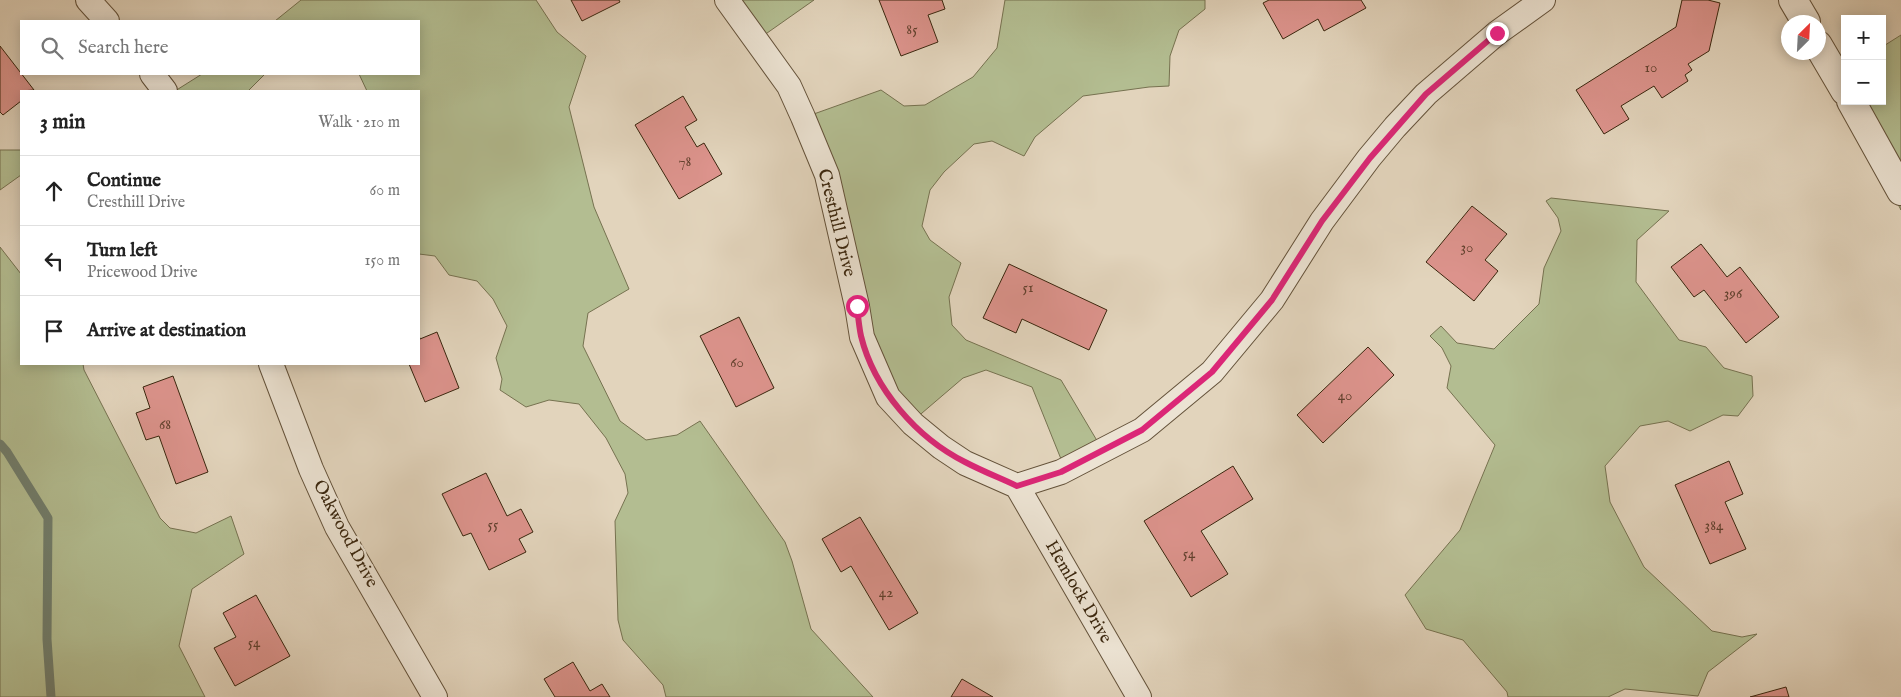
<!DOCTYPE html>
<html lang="en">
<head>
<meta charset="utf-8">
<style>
  :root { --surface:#fff; --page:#f2f2f2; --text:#222; --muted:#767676; --line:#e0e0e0 }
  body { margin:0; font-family:"IM FELL English",serif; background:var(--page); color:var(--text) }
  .controls { position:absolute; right:15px; top:15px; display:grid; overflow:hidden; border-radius:0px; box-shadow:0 2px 12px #0003 }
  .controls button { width:45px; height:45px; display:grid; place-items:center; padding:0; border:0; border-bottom:1px solid var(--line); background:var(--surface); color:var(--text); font:25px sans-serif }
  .compass { position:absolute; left:1781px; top:15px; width:45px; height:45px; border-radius:50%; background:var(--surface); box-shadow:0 2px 12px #0003; rotate:24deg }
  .stop { position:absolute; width:15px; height:15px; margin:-11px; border:4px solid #db2777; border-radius:50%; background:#fff }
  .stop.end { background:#db2777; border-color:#fff; box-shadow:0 1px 5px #0008 }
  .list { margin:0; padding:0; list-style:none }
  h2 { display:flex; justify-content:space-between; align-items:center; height:65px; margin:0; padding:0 20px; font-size:21px }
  h2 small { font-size:16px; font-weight:400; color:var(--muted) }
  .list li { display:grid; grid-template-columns:32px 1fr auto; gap:15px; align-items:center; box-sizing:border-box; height:70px; padding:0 20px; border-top:1px solid var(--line) }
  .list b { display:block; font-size:19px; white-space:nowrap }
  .list p { margin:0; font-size:16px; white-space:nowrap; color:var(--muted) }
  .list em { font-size:16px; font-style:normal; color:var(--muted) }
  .icon { flex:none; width:28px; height:28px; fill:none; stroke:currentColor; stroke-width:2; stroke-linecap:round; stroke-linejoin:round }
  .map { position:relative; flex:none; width:1901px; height:697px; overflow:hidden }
  .search { position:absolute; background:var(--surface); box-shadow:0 2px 12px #0003; left:20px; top:20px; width:400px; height:55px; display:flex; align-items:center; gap:12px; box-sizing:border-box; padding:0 18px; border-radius:0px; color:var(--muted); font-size:19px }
  .panel { position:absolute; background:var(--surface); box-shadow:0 2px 12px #0003; left:20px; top:90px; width:400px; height:275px; border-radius:0px }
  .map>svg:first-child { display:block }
</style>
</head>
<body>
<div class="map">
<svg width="1901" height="697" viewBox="0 0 1901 697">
  <rect width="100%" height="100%" fill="#e2d4bc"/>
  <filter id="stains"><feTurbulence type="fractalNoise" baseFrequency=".004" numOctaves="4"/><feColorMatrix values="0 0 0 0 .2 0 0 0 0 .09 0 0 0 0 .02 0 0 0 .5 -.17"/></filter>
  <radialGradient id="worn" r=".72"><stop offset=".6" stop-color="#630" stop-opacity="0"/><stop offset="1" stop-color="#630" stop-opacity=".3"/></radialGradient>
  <path fill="#b3bd91" stroke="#767250" d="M 301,0 L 536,0 L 557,32 L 586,56 L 569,107 L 594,207 L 629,289 L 588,313 L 583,346 L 620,421 L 646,440 L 677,435 L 700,421 L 785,542 L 792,561 L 811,629 L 873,697 L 666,697 L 663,685 L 623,640 L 618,620 L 615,521 L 628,493 L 625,474 L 606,438 L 579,404 L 549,400 L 526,407 L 500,390 L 502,379 L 496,358 L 507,326 L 493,299 L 477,281 L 449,275 L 435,256 L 419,254 L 419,91 L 367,91 L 359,74 L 419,74 L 419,21 L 275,21 Z
    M 731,0 L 814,0 L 760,38 Z
    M 1005,0 L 1205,0 L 1205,9 L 1179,30 L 1170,56 L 1169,86 L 1149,87 L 1083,96 L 1035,137 L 1024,156 L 992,141 L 974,144 L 944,172 L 930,190 L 922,226 L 930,240 L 961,263 L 949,297 L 952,325 L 966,340 L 1061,380 L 1099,444 L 1063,464 L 1032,387 L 986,370 L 963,378 L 915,419 L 880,380 L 811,115 L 881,90 L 904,106 L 925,105 L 973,77 L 997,48 Z
    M 1901,35 L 1901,210 L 1845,101 L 1882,101 L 1882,47 Z
    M 202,74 L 265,74 L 248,91 L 175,91 Z
    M 0,150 L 21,150 L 21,175 L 0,190 Z
    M 1551,198 L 1669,211 L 1637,240 L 1636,282 L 1679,340 L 1706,347 L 1724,368 L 1752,376 L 1753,396 L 1738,416 L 1723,415 L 1690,431 L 1668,421 L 1640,426 L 1605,466 L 1610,502 L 1644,567 L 1712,631 L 1742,637 L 1757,634 L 1708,672 L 1698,696 L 1625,689 L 1608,697 L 1508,697 L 1507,692 L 1463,640 L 1426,629 L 1405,595 L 1460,530 L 1495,445 L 1447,388 L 1451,366 L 1442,348 L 1430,336 L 1441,326 L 1457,343 L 1494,349 L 1539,304 L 1544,268 L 1561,231 L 1558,218 L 1546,201 Z
    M 0,247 L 21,274 L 21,364 L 83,364 L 84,370 L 160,518 L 170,528 L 196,533 L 231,516 L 244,554 L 192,589 L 179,646 L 205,697 L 0,697 Z"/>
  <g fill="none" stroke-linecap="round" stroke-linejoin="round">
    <path stroke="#717e6d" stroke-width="9" d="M 0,444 L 7,452 L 48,518 L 47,639 L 51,697"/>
  </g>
  <path fill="#dc938c" stroke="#3a260e" d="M 571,0 L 619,0 L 620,2 L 582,21 Z
    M 879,0 L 942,0 L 945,9 L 928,15 L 938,42 L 901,56 Z
    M 1269,0 L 1361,0 L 1366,8 L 1324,31 L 1318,19 L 1283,39 L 1263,3 Z
    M 1682,0 L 1708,0 L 1720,3 L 1709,51 L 1688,64 L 1692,70 L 1685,75 L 1688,81 L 1662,98 L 1654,86 L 1621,106 L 1629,119 L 1604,134 L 1576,90 L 1676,27 Z
    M 0,46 L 34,90 L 21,91 L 21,101 L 3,115 L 0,112 Z
    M 683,96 L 697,120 L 685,127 L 697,147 L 704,143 L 722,174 L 679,199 L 635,125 Z
    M 1472,206 L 1507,234 L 1485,260 L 1498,271 L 1474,301 L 1426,262 Z
    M 1701,244 L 1727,277 L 1740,267 L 1779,317 L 1746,343 L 1704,290 L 1694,297 L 1671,267 Z
    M 1009,264 L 1107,310 L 1089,350 L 1022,319 L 1016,333 L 983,318 Z
    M 739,317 L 774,388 L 736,407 L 700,336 Z
    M 437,332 L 459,388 L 425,402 L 409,364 L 419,364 L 419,335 L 420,339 Z
    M 1368,347 L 1394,375 L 1323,443 L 1297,415 Z
    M 173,376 L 208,472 L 176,484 L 159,436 L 146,440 L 136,413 L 150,408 L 143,387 Z
    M 1729,461 L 1743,494 L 1725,502 L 1746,549 L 1710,564 L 1675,485 Z
    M 1233,466 L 1253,499 L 1201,531 L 1228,574 L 1191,597 L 1144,521 Z
    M 486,473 L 507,516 L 521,509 L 533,532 L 519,539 L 526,552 L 489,570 L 471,533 L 463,536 L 442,494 Z
    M 860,517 L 918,613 L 889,630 L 851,566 L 841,572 L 822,539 Z
    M 256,595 L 290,656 L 235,686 L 214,648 L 236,637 L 223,613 Z
    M 573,662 L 590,691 L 602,684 L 610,697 L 555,697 L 544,679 Z
    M 962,679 L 993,697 L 951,697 Z
    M 1786,687 L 1789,697 L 1750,697 Z"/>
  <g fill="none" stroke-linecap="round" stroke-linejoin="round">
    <g stroke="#64523a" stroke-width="26">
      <path id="minor" d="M 88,0 L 107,21
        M 727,0 L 789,86 L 803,117 L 827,175 L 857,306 L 862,337 L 888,397 L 913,424 L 941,447 L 965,463 L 1017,486
        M 152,74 L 165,91
        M 271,364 L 311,469 L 337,527 L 435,697
        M 1017,486 L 1061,472 L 1142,430 L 1212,372 L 1272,300 L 1322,221 L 1369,158 L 1395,127 L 1426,94 L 1497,33 L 1543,0
        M 1017,486 L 1139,697"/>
    </g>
    <g stroke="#64523a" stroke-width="30">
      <path id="tertiary" d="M 1793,0 L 1806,22
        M 1818,45 L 1845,91
        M 1851,101 L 1901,191"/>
    </g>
    <use href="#minor" stroke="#ece3d3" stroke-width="24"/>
    <use href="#tertiary" stroke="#ece3d3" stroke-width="28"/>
  </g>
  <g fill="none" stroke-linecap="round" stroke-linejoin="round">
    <path stroke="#db2777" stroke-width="6" d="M 857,306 C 858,316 859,327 861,336 C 874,389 917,438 965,462 C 982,471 1000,478 1017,486 L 1061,472 L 1142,430 L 1212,372 L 1272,300 L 1322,221 L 1370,158 L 1426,94 L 1497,33"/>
  </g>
  <g text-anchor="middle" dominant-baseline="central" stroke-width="4.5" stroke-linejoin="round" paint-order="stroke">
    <g font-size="15" fill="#62412e">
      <text x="912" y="29">85</text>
      <text x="1651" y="67">10</text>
      <text x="685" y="161">78</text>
      <text x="1467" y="247">30</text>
      <text x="1028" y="287">51</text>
      <text x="1733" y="293">396</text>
      <text x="737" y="362">60</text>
      <text x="1345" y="395">40</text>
      <text x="165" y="424">68</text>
      <text x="493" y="524">55</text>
      <text x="1714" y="525">384</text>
      <text x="1189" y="553">54</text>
      <text x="886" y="592">42</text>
      <text x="254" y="642">54</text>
    </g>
    <g font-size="18" fill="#3a260e" stroke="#ece3d3">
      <text transform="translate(836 223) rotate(76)">Cresthill Drive</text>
      <text transform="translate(345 534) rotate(62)">Oakwood Drive</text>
      <text transform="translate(1078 592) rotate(60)">Hemlock Drive</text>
    </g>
  </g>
  <rect width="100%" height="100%" filter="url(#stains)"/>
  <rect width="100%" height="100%" fill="url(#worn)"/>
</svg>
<div class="controls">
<button>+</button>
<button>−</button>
</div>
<svg class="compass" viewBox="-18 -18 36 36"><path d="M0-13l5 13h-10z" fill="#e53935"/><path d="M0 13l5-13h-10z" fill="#767676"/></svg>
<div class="stop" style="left:857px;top:306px"></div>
<div class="stop end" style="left:1497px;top:33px"></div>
<div class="search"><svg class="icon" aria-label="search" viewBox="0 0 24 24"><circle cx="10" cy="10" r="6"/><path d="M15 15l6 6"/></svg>Search here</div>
<section class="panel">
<h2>3 min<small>Walk · 210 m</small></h2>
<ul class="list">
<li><svg class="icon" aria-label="ahead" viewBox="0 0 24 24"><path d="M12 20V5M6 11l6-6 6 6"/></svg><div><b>Continue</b><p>Cresthill Drive</p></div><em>60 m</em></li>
<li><svg class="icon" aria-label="left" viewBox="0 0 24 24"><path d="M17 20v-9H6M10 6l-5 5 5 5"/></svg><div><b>Turn left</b><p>Pricewood Drive</p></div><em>150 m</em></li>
<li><svg class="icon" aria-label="arrive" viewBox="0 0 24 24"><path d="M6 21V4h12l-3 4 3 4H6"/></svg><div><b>Arrive at destination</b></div></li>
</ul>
</section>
</div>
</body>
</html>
